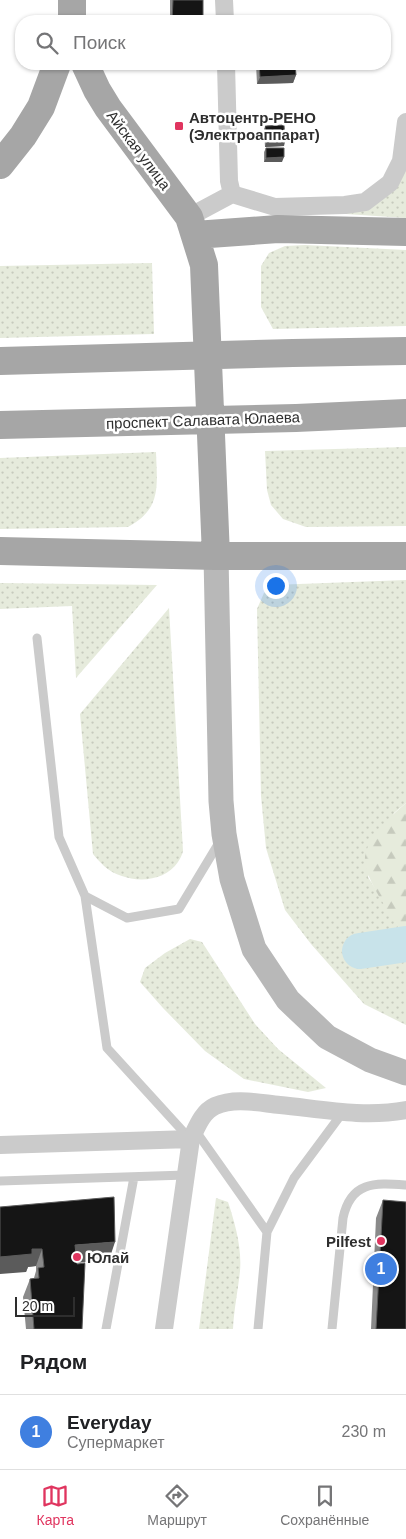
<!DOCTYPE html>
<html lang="ru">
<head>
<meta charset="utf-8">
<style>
  :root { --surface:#fff; --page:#f2f2f2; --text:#202124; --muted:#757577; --line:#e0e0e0; --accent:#e0355f }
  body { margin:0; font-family:Helvetica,sans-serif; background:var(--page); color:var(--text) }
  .scale { position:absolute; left:15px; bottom:12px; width:60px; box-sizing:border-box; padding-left:5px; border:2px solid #2e2e2e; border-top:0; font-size:14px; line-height:18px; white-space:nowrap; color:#2e2e2e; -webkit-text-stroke:4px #fff; paint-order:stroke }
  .you { position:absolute; left:275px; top:585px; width:18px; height:18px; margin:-12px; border:4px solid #fff; border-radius:50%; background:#1a73e8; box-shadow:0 0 0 8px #1a73e833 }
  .badge { display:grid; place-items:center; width:32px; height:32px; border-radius:50%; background:var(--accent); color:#fff; font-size:16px; font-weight:700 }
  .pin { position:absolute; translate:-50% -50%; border:2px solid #fff; box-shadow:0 1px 5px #0006 }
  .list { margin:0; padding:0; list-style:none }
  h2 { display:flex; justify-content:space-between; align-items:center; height:65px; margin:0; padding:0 20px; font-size:21px }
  h2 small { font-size:16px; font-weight:400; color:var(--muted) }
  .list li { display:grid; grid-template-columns:32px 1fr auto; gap:15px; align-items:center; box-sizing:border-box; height:75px; padding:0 20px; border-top:1px solid var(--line) }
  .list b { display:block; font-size:19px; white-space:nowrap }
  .list p { margin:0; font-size:16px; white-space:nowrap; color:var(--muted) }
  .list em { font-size:16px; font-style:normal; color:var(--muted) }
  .icon { flex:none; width:28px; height:28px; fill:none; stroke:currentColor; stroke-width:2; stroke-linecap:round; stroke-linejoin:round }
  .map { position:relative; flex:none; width:406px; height:1329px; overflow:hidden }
  .search { position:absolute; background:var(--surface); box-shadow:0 1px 4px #0004; left:15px; right:15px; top:15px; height:55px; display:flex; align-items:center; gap:12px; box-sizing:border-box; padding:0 18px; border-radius:20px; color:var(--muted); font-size:19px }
  .sheet { height:140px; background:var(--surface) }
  nav { display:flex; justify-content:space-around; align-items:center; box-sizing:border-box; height:70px; border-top:1px solid var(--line); background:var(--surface); font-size:14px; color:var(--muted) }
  nav a { display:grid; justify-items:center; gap:2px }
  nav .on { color:var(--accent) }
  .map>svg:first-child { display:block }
</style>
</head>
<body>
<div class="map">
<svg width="406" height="1329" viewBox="0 0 406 1329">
  <defs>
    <pattern id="grass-dots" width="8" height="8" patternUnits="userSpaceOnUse" patternTransform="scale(1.25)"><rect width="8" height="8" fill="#e6ebdc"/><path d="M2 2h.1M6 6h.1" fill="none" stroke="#c6cabd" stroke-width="1.8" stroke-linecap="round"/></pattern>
    <pattern id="forest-firs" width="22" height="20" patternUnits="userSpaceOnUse" patternTransform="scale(1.25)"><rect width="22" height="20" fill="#e6ebdc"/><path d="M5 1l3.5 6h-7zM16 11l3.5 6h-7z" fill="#c6cabd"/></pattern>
  </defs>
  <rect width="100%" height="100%" fill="#fff"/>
  <path fill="url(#grass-dots)" d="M 406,168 L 406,218 L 331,213 Z
    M 305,245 L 406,250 L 406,326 L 273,329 L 261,307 L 261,266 L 269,253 L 285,246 Z
    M 152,263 L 154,334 L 0,338 L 0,266 Z
    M 406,447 L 406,526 L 306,527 L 283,519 L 271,505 L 267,490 L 265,451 Z
    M 156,452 C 157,485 162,509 128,527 L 0,529 L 0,458 Z
    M 406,580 L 406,803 L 394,813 L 368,877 L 406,938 L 406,1025 L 364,1004 L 311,944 L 285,910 L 266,848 L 261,796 L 257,609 L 264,593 L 273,585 Z
    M 0,583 L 157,585 L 76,678 L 72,606 L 0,609 Z
    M 169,608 L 183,851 C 182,855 180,859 178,862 C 162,886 123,883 104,866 C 100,862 96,858 93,854 L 80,714 Z
    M 190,939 L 202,942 L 255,1024 L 278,1049 L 326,1088 L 308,1092 L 244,1079 L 205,1051 L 163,1008 L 140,982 L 145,968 L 165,953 Z
    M 216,1198 L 228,1202 C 235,1223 242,1248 240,1271 C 238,1290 234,1309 233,1329 L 199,1329 Z"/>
  <path fill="url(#forest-firs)" d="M 406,803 L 406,938 C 395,920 362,877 365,857 C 367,838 392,815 406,803 Z"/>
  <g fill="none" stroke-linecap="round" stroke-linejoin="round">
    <path stroke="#c8e3ea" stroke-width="36" d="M 360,951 L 406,944"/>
    <path stroke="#cbcbcb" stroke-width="9" d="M 37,638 L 59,837 L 85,896 L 127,918 L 179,909 L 220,841
      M 85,896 L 107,1048 L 190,1139
      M 195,1130 L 267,1232
      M 0,1181 L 186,1175
      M 106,1329 L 134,1177
      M 258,1329 L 267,1232 L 294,1178 L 343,1112
      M 332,1329 L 343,1218 C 351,1181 375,1183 406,1185"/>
    <path stroke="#cbcbcb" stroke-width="18" d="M 224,0 L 225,21
      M 226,64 L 229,181 L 232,194
      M 232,194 L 275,207 L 345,205 L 365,202 L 390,183 L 401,161 L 406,122
      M 189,217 L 232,194
      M 0,1145 L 191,1139
      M 164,1329 L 191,1139 C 197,1127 202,1112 215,1106 C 235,1097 259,1103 280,1105 C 321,1109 364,1118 406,1110"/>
    <path stroke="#b8b8b8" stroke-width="25" d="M 216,556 L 221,801 L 224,834 L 232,879 L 254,949 L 288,1000 L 327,1037 L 370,1060 L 406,1073"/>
    <path stroke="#a6a6a6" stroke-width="28" d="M 72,0 L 72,21
      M 85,64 L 97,90 L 108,108 L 189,217 L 204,265 L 216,556
      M 0,165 L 23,136 L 41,107 L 57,64
      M 195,235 L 278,229 L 406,232
      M 0,361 L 293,353 L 406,351
      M 0,425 L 296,418 L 406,413
      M 0,551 L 216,556 L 406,556"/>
  </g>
  <path fill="#8a8a8a" d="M 170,0 L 203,0 L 203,21 L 170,21 Z
    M 256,64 L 295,64 L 296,75 L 293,83 L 257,84 Z
    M 265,126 L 284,146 L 265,147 L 264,130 Z
    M 266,148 L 282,162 L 264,162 L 264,152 Z
    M 383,1200 L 406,1329 L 371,1329 L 376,1218 Z
    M 0,1207 L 109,1260 L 77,1263 L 82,1329 L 26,1329 L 23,1297 L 30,1279 L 34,1278 L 36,1271 L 36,1266 L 28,1267 L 26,1272 Z"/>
  <path fill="#5b5b5b" d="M 296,75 L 293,83 L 257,84 L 260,77 Z
    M 285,142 L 284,146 L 265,147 L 266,143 Z
    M 284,157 L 282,162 L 264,162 L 266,158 Z
    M 115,1242 L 109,1260 L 69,1263 L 75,1245 Z
    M 32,1249 L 42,1249 L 36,1266 L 28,1267 L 26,1272 L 0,1274 L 0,1257 Z"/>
  <path fill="#151515" stroke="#5b5b5b" d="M 173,0 L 203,0 L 203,21 L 172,21 Z
    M 259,64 L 295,64 L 296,75 L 260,77 Z
    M 284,125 L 285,142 L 266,143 L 265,126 Z
    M 266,148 L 284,148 L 284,157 L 266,158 Z
    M 114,1197 L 115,1242 L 75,1245 L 77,1264 L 85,1263 L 82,1329 L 34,1329 L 30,1279 L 39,1278 L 38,1268 L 44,1267 L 42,1249 L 32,1249 L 32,1254 L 0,1257 L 0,1207 Z
    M 383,1200 L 406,1202 L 406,1329 L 376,1329 Z"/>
  <g fill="#e0355f" stroke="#fff" stroke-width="2">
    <rect x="174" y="121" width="10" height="10" rx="2.5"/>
    <circle cx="381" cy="1241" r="5"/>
    <circle cx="77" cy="1257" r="5"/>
  </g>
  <g text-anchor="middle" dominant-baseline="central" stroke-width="5" stroke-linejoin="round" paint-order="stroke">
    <g font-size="15" font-weight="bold" fill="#2e2e2e" stroke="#fff" text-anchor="start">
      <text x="189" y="117">Автоцентр-РЕНО<tspan x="189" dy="17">(Электроаппарат)</tspan></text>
      <text x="371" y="1241" text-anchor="end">Pilfest</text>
      <text x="87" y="1257">Юлай</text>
    </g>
    <g font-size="15" fill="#2e2e2e" stroke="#fff">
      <text transform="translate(139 150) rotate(53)">Айская улица</text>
      <text transform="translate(203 420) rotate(-2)">проспект Салавата Юлаева</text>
    </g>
  </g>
</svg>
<div class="scale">20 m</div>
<div class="you"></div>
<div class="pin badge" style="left:381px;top:1269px;background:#3f7fe0">1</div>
<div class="search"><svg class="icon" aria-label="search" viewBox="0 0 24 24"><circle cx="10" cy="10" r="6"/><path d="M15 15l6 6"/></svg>Поиск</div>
</div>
<section class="sheet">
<h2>Рядом<small></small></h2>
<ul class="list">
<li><span class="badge" style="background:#3f7fe0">1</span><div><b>Everyday</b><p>Супермаркет</p></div><em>230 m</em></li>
</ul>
</section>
<nav>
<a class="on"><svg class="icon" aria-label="map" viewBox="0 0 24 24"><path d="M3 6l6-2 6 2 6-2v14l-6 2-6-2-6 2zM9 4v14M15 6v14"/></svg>Карта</a>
<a><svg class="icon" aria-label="directions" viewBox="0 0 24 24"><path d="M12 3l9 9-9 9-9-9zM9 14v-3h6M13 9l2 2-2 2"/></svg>Маршрут</a>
<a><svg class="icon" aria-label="saved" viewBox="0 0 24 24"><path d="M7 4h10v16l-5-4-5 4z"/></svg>Сохранённые</a>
</nav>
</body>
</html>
